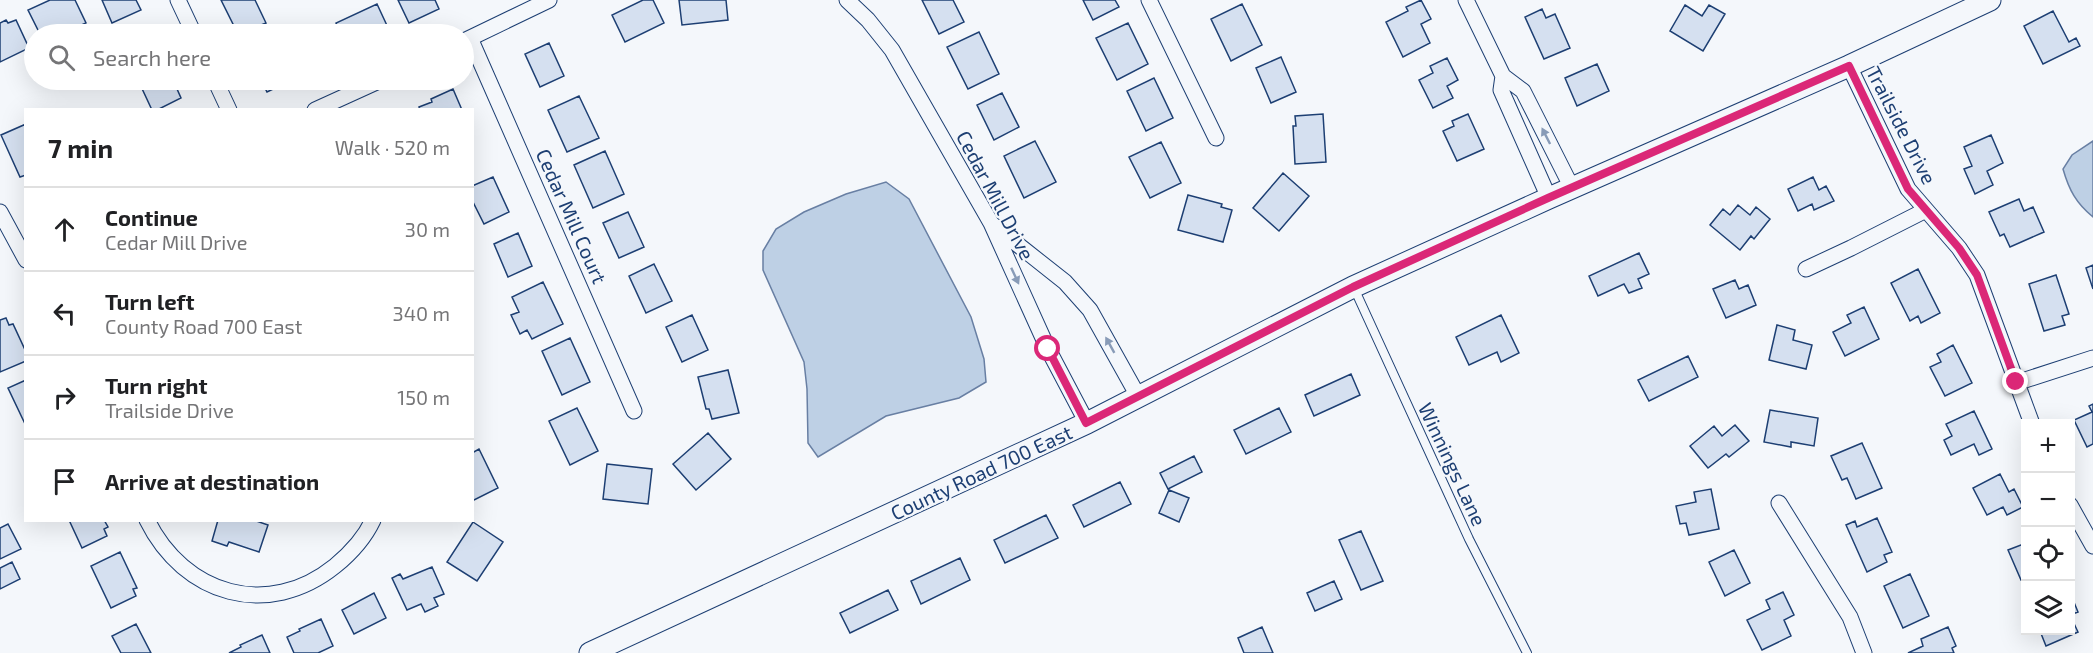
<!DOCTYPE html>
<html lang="en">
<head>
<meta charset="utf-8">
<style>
  :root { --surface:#fff; --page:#f2f2f2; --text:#202124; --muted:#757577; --line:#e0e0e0 }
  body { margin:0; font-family:"Exo 2",sans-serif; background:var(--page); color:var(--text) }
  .controls { position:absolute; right:18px; bottom:18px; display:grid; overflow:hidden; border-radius:0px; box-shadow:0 6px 24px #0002 }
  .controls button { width:54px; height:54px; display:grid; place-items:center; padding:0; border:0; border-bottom:2px solid var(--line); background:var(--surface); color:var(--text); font:30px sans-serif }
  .stop { position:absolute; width:18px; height:18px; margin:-14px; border:4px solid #db2777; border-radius:50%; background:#fff }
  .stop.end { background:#db2777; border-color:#fff; box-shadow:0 2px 6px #0008 }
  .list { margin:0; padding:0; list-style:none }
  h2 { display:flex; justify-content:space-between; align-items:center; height:78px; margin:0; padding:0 24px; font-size:26px }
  h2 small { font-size:20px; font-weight:400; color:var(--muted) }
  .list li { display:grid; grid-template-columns:39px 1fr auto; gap:18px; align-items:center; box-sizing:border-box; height:84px; padding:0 24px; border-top:2px solid var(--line) }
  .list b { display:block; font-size:22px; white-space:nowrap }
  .list p { margin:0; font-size:20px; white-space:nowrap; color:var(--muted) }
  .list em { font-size:20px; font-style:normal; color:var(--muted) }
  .icon { flex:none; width:33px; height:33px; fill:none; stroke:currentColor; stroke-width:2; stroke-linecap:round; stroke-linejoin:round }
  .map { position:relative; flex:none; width:2093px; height:653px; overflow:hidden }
  .search { position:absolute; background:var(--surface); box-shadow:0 6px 24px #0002; left:24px; top:24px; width:450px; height:66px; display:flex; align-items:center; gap:15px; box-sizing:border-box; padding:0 21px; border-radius:33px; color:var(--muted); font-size:22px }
  .panel { position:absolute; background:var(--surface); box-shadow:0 6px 24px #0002; left:24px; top:108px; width:450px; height:414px; border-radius:0px }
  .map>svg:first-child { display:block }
</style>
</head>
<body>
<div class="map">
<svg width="2093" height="653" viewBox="0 0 2093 653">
  <rect width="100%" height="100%" fill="#f4f7fb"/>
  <path fill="#bed0e5" stroke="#687fa3" stroke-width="1.5" d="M 2093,141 L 2093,217 C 2076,203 2069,190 2063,169 L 2072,155 Z
    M 886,182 L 909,199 L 971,317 L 984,359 L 986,382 L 959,398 L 886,416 L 818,457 L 808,443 L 807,389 L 804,362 L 763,270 L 763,251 L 776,229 L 804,212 L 846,194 Z"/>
  <path fill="#d5e0f0" stroke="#1d3f73" stroke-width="1.5" d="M 50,0 L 75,0 L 86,23 L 61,34 L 40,34 L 28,10 Z
    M 102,0 L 136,0 L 141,10 L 112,23 Z
    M 221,0 L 255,0 L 266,23 L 238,34 Z
    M 398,0 L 435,0 L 439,9 L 409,23 Z
    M 643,0 L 653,0 L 664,23 L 625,42 L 612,15 Z
    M 679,0 L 726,0 L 728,20 L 682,25 Z
    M 922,0 L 953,0 L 964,22 L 939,34 Z
    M 1083,0 L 1115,0 L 1119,7 L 1093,20 Z
    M 1421,0 L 1431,19 L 1421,24 L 1430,43 L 1403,57 L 1386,22 L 1408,11 L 1406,7 Z
    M 377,4 L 390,32 L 383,34 L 341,34 L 336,23 Z
    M 1242,4 L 1262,45 L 1231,61 L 1211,19 Z
    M 1685,5 L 1702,16 L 1709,5 L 1725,14 L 1703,51 L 1670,31 Z
    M 1542,9 L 1546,18 L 1555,14 L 1570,48 L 1544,59 L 1525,17 Z
    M 2053,11 L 2069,42 L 2076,38 L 2080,46 L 2043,64 L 2024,26 Z
    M 6,20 L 8,23 L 16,20 L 29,48 L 0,62 L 0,23 Z
    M 1128,23 L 1148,64 L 1117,80 L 1096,38 Z
    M 979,32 L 999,74 L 968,89 L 947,47 Z
    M 549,43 L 564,76 L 540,87 L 525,54 Z
    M 1281,57 L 1296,92 L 1271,103 L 1256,68 Z
    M 1447,58 L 1458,80 L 1447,86 L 1453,98 L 1433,108 L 1419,80 L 1433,73 L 1430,66 Z
    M 1597,64 L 1609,91 L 1577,106 L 1565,78 Z
    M 1154,78 L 1173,118 L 1146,131 L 1127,91 Z
    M 138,80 L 173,80 L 181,98 L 157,110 L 152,110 Z
    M 261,80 L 292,80 L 267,92 Z
    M 453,89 L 462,110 L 420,110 L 419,107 L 432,102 L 431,99 Z
    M 1002,93 L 1019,127 L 994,140 L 977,105 Z
    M 579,96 L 599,138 L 567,152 L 548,110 Z
    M 1323,114 L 1326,162 L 1295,164 L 1293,126 L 1296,126 L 1295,116 Z
    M 1468,114 L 1484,149 L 1457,161 L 1443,131 L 1454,126 L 1452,121 Z
    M 26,124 L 26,175 L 20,177 L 1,135 Z
    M 1991,135 L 2003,163 L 1987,171 L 1993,185 L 1975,194 L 1964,169 L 1972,166 L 1964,147 Z
    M 1035,141 L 1056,182 L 1024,198 L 1004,156 Z
    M 1161,142 L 1181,183 L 1150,198 L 1129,157 Z
    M 605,151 L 624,194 L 593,208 L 574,165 Z
    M 1283,173 L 1309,196 L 1279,231 L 1253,208 Z
    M 493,177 L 509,212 L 484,224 L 472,200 L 472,186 Z
    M 1813,177 L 1819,190 L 1826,186 L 1834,201 L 1814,210 L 1812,204 L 1798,211 L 1788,189 Z
    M 1188,195 L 1222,204 L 1221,207 L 1232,210 L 1223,242 L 1178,230 Z
    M 2019,199 L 2024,211 L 2033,207 L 2044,232 L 2010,247 L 2004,234 L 2000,236 L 1989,212 Z
    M 1738,205 L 1750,215 L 1756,207 L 1770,219 L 1754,239 L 1751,236 L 1740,250 L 1710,225 L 1723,209 L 1730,215 Z
    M 628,212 L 644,247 L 619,258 L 603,223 Z
    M 518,233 L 532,266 L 508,277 L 494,244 Z
    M 1639,253 L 1649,274 L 1638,279 L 1642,288 L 1629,293 L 1624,284 L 1598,296 L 1589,276 Z
    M 654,264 L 672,301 L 646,313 L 629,276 Z
    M 2093,265 L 2093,289 L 2086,268 Z
    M 1918,269 L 1940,313 L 1921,323 L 1918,316 L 1910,321 L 1891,283 Z
    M 2056,275 L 2069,314 L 2062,316 L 2065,325 L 2044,331 L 2029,284 Z
    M 1735,280 L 1739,289 L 1748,285 L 1756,305 L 1726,318 L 1713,289 Z
    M 543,282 L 563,324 L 532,339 L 527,330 L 520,334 L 511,315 L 519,312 L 512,297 Z
    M 1864,307 L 1879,339 L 1845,356 L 1833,332 L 1851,323 L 1847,315 Z
    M 692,315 L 708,350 L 682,362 L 666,327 Z
    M 1501,315 L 1519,353 L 1501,362 L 1497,352 L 1469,365 L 1456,337 Z
    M 6,318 L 9,325 L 13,324 L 26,352 L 26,361 L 0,372 L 0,320 Z
    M 1777,325 L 1795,330 L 1793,340 L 1812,345 L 1806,369 L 1769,360 Z
    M 570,338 L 590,382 L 562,395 L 542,351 Z
    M 1953,345 L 1972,383 L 1945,396 L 1930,367 L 1941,362 L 1937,354 Z
    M 1688,356 L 1698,377 L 1649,401 L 1638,380 Z
    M 728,370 L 739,413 L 712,419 L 709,409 L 706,409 L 698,377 Z
    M 1351,374 L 1360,395 L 1314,416 L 1305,395 Z
    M 26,380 L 26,426 L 8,388 Z
    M 2093,404 L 2093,444 L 2087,447 L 2074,420 L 2092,412 L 2089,406 Z
    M 577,408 L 598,451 L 570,465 L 549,421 Z
    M 1279,408 L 1291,432 L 1246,454 L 1234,430 Z
    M 1770,410 L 1818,418 L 1814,446 L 1791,442 L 1791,447 L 1764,442 Z
    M 1974,411 L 1992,449 L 1979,455 L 1974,444 L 1951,455 L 1944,440 L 1952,436 L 1946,424 Z
    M 1735,425 L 1749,441 L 1729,457 L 1726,454 L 1708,468 L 1690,446 L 1714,426 L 1722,436 Z
    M 708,433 L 731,459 L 696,490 L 673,464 Z
    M 1862,443 L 1882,488 L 1856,499 L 1847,478 L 1842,480 L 1831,456 Z
    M 479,449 L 498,488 L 472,501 L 472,453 Z
    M 1194,456 L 1202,472 L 1168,489 L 1160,473 Z
    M 607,464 L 652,469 L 648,504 L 603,499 Z
    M 2000,474 L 2009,492 L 2014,489 L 2023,507 L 2007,515 L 2003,507 L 1987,515 L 1973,488 Z
    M 1120,482 L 1131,504 L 1084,527 L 1073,505 Z
    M 1711,489 L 1719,529 L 1689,535 L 1686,523 L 1680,524 L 1676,506 L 1696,502 L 1694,492 Z
    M 1169,490 L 1189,498 L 1179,522 L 1159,513 Z
    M 1046,515 L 1058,538 L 1005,563 L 994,540 Z
    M 1877,518 L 1892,552 L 1884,555 L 1887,562 L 1867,572 L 1846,525 L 1855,521 L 1857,527 Z
    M 69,520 L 104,520 L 108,527 L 104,529 L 107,536 L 82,548 Z
    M 218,520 L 253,520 L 268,525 L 259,552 L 229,542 L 227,546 L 212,541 Z
    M 473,522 L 503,542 L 477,581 L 447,562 Z
    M 8,524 L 21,549 L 0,559 L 0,528 Z
    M 1361,531 L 1383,581 L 1361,590 L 1339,540 Z
    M 2026,543 L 2026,578 L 2021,580 L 2008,550 Z
    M 1734,550 L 1750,583 L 1725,596 L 1709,562 Z
    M 120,552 L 137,588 L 133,589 L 136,596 L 111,608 L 91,566 Z
    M 960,558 L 970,580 L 921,604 L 911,581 Z
    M 12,562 L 20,579 L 0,589 L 0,568 Z
    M 432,567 L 444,594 L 434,598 L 438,606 L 425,612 L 421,604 L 407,610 L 392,578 L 400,574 L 403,579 Z
    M 1910,574 L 1929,616 L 1903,628 L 1884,586 Z
    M 1334,581 L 1342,599 L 1315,611 L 1307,593 Z
    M 888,590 L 898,610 L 850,633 L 840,613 Z
    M 1783,592 L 1794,615 L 1784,620 L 1791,636 L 1762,650 L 1747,620 L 1770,609 L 1766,600 Z
    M 374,593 L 386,618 L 354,634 L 342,610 Z
    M 2071,595 L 2078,612 L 2070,615 L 2070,596 Z
    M 2070,615 L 2078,632 L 2046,646 L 2040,631 L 2070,630 Z
    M 321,619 L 333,646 L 318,653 L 294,653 L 287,637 L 300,631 L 299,629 Z
    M 136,624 L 151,653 L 121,653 L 112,636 Z
    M 1262,627 L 1273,653 L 1244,653 L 1238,638 Z
    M 1948,627 L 1956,646 L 1952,648 L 1954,653 L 1908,653 L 1923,646 L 1921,639 Z
    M 262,635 L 270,653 L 229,653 L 241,647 L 240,645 Z"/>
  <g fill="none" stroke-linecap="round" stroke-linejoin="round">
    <g stroke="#1d3f73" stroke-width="10">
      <path id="service" d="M 1354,288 L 1469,539 L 1527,653"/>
    </g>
    <g stroke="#1d3f73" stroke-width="17">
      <path id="minor" d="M 178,0 L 194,34
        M 847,0 L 868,20 L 892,50 L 991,223 L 1048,349 L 1087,423
        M 1149,0 L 1216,138
        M 1466,0 L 1503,76 L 1523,91 L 1572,188
        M 470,38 L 634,411
        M 464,41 L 549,0
        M 1849,66 L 1908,189 L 1959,248 L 1977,275 L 2032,424
        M 1503,76 L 1501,90 L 1549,198
        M 215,80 L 229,110
        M 315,110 L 381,80
        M 0,212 L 26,260
        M 993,225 L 1065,282 L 1090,310 L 1138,396
        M 1806,269 L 1851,248 L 1926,210
        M 2016,383 L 2093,358
        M 1779,503 L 1850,617 L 1864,653
        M 2070,505 L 2093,546
        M 147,520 C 184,595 268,620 335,566 C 351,553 364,539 373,520"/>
    </g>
    <g stroke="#1d3f73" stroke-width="23">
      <path id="secondary" d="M 590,653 L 1087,423 L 1353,287 L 1549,198 L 1849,66 L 1990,0"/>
    </g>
    <use href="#service" stroke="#f4f7fb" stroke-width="8"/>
    <use href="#minor" stroke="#f4f7fb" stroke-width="15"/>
    <use href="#secondary" stroke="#f4f7fb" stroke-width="21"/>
  </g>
  <defs><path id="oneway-solid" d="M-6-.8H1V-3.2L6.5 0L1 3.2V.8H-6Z" transform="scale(1.5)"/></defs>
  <g fill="#889bb7">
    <use href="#oneway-solid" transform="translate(1546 136) rotate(-117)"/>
    <use href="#oneway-solid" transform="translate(1015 276) rotate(65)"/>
    <use href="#oneway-solid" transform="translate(1110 345) rotate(-119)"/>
  </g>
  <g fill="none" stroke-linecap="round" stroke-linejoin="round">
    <path stroke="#db2777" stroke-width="8" d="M 1048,349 L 1086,423 L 1353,287 L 1548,198 L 1849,66 L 1908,189 L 1959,248 L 1977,275 L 2016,382"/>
  </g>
  <g text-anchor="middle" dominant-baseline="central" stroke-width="4.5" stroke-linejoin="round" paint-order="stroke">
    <g font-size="20" fill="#1d3f73" stroke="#f4f7fb">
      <text transform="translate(1902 125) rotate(63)">Trailside Drive</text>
      <text transform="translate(996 195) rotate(62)">Cedar Mill Drive</text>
      <text transform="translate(572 216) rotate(66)">Cedar Mill Court</text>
      <text transform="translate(1453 464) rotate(65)">Winnings Lane</text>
      <text transform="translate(981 472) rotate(-25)">County Road 700 East</text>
    </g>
  </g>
</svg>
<div class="controls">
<button>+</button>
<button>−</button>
<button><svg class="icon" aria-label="locate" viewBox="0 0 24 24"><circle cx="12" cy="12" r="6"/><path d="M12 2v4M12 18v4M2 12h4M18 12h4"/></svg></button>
<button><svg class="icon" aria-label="layers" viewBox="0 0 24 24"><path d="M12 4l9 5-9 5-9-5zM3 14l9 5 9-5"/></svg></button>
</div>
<div class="stop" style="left:1048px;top:349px"></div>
<div class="stop end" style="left:2016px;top:382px"></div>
<div class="search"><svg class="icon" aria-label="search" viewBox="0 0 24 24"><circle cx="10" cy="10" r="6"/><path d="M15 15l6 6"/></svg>Search here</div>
<section class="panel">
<h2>7 min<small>Walk · 520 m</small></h2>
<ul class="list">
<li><svg class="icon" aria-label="ahead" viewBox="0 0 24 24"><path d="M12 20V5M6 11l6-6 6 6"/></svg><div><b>Continue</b><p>Cedar Mill Drive</p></div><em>30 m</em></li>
<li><svg class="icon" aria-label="left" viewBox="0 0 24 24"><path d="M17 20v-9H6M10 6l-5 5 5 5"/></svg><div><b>Turn left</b><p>County Road 700 East</p></div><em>340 m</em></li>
<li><svg class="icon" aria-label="right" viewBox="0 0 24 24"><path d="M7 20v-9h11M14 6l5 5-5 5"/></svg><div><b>Turn right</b><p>Trailside Drive</p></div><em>150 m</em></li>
<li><svg class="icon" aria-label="arrive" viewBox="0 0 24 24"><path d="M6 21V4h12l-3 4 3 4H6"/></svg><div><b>Arrive at destination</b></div></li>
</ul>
</section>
</div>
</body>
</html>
